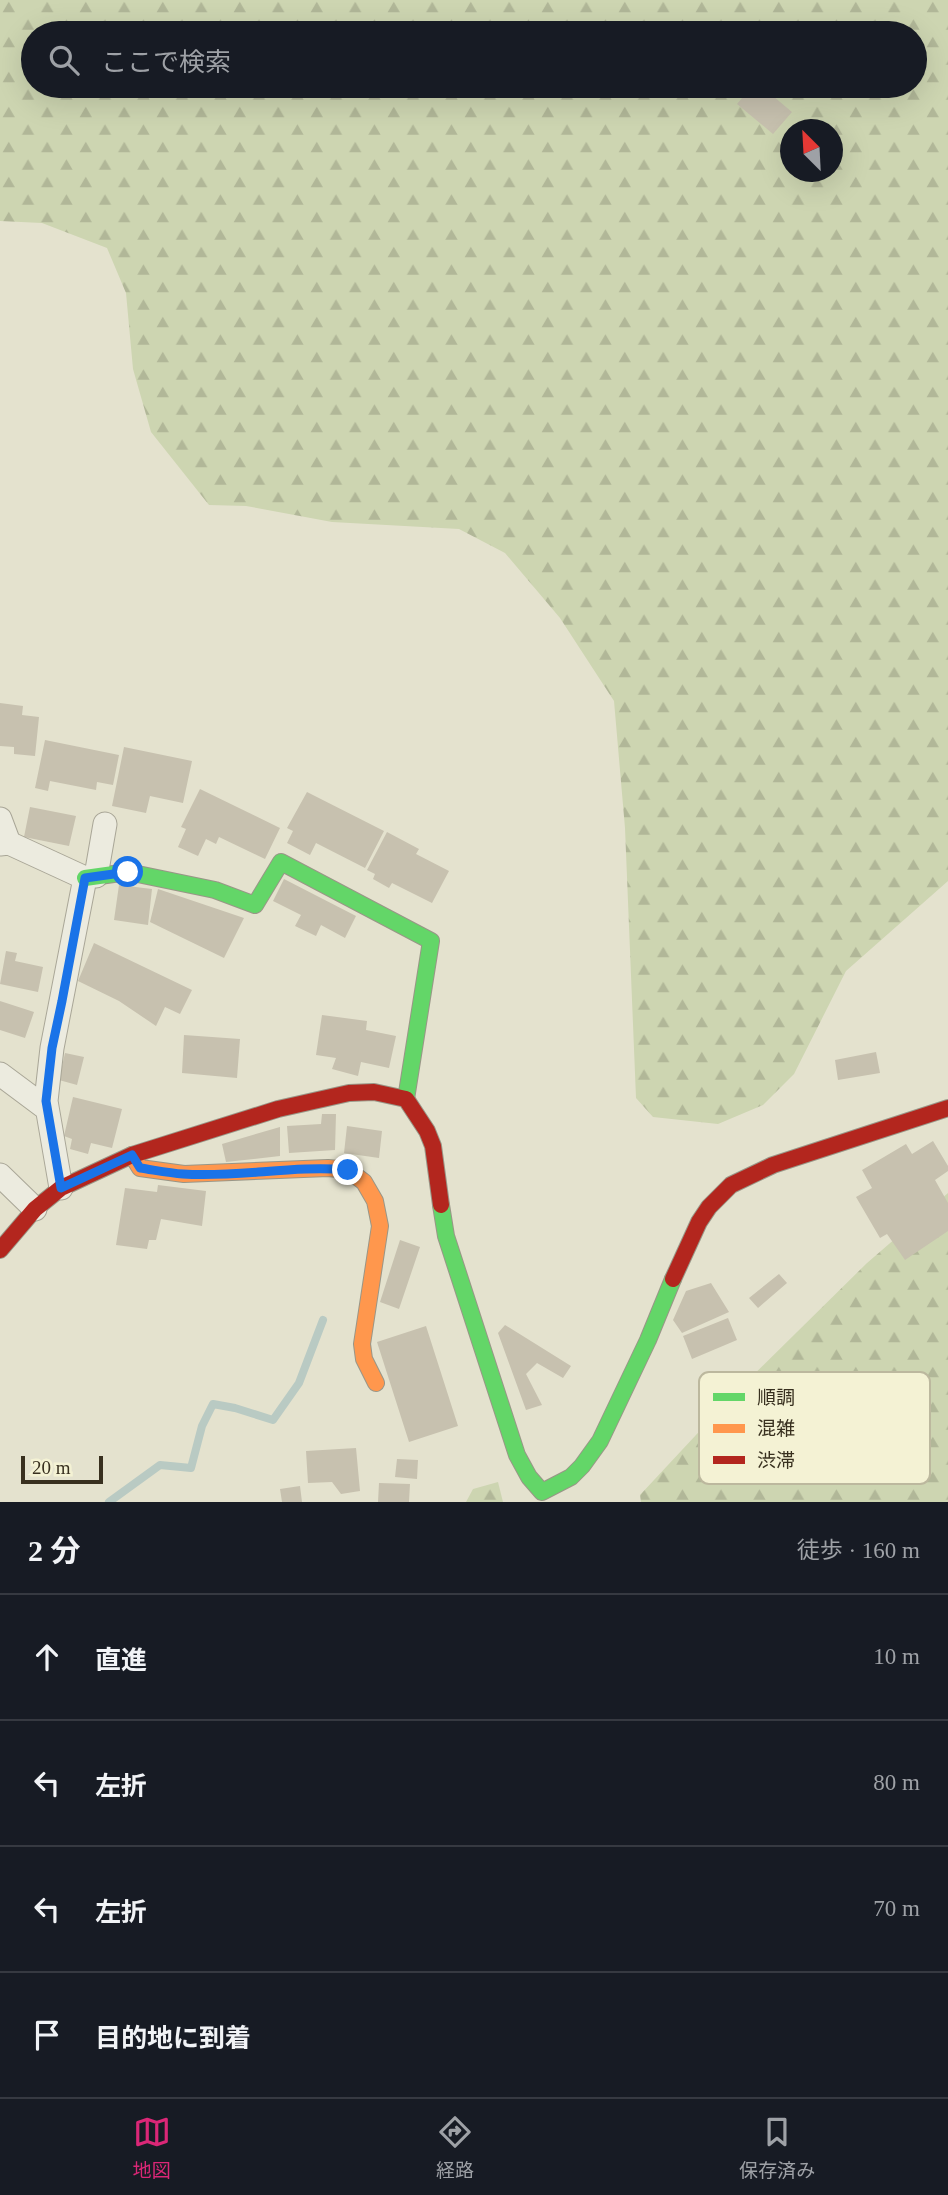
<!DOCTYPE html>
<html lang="ja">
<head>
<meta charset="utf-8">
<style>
  :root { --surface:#171b24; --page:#242831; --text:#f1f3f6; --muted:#9ea1a6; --line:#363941; --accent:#db2777 }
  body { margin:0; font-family:"Times New Roman","Noto Sans JP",serif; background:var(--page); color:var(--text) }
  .compass { position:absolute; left:780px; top:119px; width:63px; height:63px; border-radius:50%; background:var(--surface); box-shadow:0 7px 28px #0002; rotate:336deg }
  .scale { position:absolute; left:21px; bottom:18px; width:82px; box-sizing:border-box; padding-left:7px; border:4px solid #38301f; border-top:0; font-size:19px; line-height:24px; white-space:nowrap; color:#38301f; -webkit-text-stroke:5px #f4f2d4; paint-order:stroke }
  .stop { position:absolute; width:21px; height:21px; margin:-16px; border:5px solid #1a73e8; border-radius:50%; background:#fff }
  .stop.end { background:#1a73e8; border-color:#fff; box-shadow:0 2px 7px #0008 }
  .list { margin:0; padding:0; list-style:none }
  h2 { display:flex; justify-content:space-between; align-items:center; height:91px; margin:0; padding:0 28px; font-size:30px }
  h2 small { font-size:23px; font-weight:400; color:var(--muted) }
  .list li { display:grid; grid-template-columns:46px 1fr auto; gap:21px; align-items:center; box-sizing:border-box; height:126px; padding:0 28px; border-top:2px solid var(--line) }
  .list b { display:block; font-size:26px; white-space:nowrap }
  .list em { font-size:23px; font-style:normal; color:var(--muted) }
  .icon { flex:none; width:38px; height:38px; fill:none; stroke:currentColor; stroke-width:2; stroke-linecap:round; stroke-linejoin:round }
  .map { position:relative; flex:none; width:948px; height:1502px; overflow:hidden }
  .search { position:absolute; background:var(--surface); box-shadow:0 7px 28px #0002; left:21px; right:21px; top:21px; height:77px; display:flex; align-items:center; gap:18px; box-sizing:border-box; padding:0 24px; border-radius:38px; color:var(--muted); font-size:26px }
  .sheet { height:595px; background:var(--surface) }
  nav { display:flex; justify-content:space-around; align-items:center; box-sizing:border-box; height:98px; border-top:2px solid var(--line); background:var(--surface); font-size:19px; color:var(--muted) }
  nav a { display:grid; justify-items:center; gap:4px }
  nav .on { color:var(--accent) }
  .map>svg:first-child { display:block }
</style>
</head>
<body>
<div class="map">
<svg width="948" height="1502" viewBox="0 0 948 1502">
  <defs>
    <pattern id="forest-firs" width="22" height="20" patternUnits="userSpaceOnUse" patternTransform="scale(1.75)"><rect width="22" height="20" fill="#cdd5b1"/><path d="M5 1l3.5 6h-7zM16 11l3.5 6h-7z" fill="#b1b798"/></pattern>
  </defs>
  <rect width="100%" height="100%" fill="#e4e2ce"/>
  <path fill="url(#forest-firs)" fill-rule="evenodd" d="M 0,0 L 948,0 L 948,881 L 846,971 L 794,1074 L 763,1105 L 718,1124 L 653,1117 L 636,1098 L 625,828 L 614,701 L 560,618 L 505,553 L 459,529 L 332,522 L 246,506 L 209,505 L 151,432 L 133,369 L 126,293 L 107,248 L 42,223 L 0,221 ZM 33,33 L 915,33 L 915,86 L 33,86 ZM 790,130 L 832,130 L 832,172 L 790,172 Z
    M 948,1193 L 948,1502 L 641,1502 L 640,1495 L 737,1391 L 867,1263 Z
    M 498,1482 L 503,1502 L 466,1502 L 473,1489 Z"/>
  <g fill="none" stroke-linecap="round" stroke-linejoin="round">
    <path stroke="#b9cac3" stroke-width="8" d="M 109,1502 L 160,1465 L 191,1468 L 202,1426 L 213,1404 L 235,1408 L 273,1420 L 299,1383 L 323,1320"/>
  </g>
  <path fill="#c7c1af" d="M 752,86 L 761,86 L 792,112 L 773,134 L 737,104 Z
    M 0,703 L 23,706 L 22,715 L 39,717 L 35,756 L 14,754 L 14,747 L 0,746 Z
    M 45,740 L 119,755 L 113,785 L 97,782 L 96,790 L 50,781 L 48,791 L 35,788 Z
    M 124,747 L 192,761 L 183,803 L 150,796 L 146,813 L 112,806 Z
    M 200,789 L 280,828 L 265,859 L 219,837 L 216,844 L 206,839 L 198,856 L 178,847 L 186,829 L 181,827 Z
    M 307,792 L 384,831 L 365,868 L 316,843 L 310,855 L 287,843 L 293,831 L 287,828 Z
    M 30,807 L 76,816 L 69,846 L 24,837 Z
    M 387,832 L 419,849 L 416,854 L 449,871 L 432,903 L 392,883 L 389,888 L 373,879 L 375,874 L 367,870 Z
    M 284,879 L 356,916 L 345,938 L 321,925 L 316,936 L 295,926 L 301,915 L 273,901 Z
    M 119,885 L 152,889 L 148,925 L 114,920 Z
    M 158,889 L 244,918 L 224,958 L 150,922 Z
    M 94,943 L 192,990 L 180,1014 L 165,1007 L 156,1026 L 119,1001 L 78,981 Z
    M 6,951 L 17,953 L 15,961 L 43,967 L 38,992 L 0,984 Z
    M 0,1001 L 34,1012 L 25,1038 L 0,1030 Z
    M 322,1015 L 367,1021 L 366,1030 L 396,1036 L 389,1068 L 361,1062 L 358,1076 L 332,1069 L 336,1058 L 316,1055 Z
    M 184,1035 L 240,1039 L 237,1078 L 182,1073 Z
    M 876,1052 L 880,1073 L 838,1080 L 835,1060 Z
    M 65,1053 L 84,1057 L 77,1085 L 59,1080 Z
    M 73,1097 L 122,1109 L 112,1148 L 91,1143 L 88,1154 L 70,1149 L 72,1139 L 64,1136 Z
    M 322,1114 L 336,1114 L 335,1150 L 289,1153 L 287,1126 L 321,1124 Z
    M 347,1126 L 382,1131 L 379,1158 L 344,1153 Z
    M 280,1127 L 280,1156 L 226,1162 L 222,1144 Z
    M 933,1141 L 948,1166 L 948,1171 L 935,1180 L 948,1203 L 948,1231 L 905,1260 L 887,1234 L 880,1238 L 856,1197 L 872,1188 L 862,1170 L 906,1144 L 912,1154 Z
    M 158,1185 L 206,1191 L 202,1226 L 161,1219 L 156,1240 L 149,1240 L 147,1249 L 116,1245 L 125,1188 L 157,1192 Z
    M 400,1240 L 420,1247 L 399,1309 L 380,1302 Z
    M 779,1274 L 787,1283 L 758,1308 L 749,1298 Z
    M 711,1283 L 729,1312 L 682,1333 L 673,1320 L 686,1291 Z
    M 728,1318 L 737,1340 L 692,1359 L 683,1336 Z
    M 505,1325 L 571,1366 L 563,1378 L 537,1363 L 526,1374 L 542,1405 L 526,1410 L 498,1333 Z
    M 426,1326 L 458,1426 L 409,1442 L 377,1342 Z
    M 356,1448 L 360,1491 L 341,1494 L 332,1482 L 308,1483 L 306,1451 Z
    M 397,1459 L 418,1460 L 417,1479 L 395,1477 Z
    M 379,1483 L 410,1484 L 409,1502 L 378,1502 Z
    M 300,1486 L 302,1502 L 282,1502 L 280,1489 Z"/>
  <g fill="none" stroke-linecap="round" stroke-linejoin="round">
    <g stroke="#a9a697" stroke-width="25">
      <path id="street" d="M 0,819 L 9,843
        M 0,844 L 9,843 L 85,878 L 52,1048 L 46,1101 L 61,1188
        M 96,876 L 105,824
        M 0,1074 L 47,1109
        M 0,1175 L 35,1209"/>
    </g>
    <g stroke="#999687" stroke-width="18">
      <path id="fast" d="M 85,878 L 128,872 L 215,890 L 255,905 L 281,862 L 431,941 L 406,1099
        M 441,1205 L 446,1236 L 517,1455 L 529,1477 L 542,1492 L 571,1477 L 582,1466 L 600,1441 L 648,1340 L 673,1279"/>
    </g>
    <g stroke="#999687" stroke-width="18">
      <path id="slow" d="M 132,1155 L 140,1168 L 184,1174 L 328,1168 L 348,1170 L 364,1182 L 375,1201 L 380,1226 L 362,1344 L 364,1359 L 376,1383"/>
    </g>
    <g stroke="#999687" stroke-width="18">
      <path id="jam" d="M 0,1250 L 35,1209 L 61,1188 L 132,1155 L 278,1109 L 349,1093 L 374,1092 L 406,1099 L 427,1131 L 433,1146 L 441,1205
        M 673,1279 L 699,1222 L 709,1207 L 731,1185 L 773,1165 L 948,1108"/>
    </g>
    <use href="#street" stroke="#ecebdf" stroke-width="23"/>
    <use href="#fast" stroke="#63d668" stroke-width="16"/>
    <use href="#slow" stroke="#ff974d" stroke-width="16"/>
    <use href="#jam" stroke="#b3261e" stroke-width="16"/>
  </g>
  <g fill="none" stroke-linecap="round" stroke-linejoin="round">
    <path stroke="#1a73e8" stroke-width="9" d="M 128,872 L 85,878 L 62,1001 L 52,1048 L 46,1101 L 61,1188 L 132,1155 L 140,1168 C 154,1170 169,1173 183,1174 C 238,1178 293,1165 348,1170"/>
  </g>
  <rect x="699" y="1372" width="231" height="112" rx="10" fill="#f4f2d4" stroke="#bcb89e" stroke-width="2"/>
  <rect x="713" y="1393" width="32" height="8" fill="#63d668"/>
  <rect x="713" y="1424" width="32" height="9" fill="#ff974d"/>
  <rect x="713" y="1456" width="32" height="8" fill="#b3261e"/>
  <g font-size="19" fill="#38301f">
    <text x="757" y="1404">順調</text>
    <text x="757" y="1435">混雑</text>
    <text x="757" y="1467">渋滞</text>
  </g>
</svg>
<svg class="compass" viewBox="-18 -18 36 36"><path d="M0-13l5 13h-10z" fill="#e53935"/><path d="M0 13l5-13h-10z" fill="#9ea1a6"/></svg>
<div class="scale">20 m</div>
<div class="stop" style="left:128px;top:872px"></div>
<div class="stop end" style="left:348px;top:1170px"></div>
<div class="search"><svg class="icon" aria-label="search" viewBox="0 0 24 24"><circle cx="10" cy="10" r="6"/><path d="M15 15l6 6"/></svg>ここで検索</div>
</div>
<section class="sheet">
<h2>2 分<small>徒歩 · 160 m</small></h2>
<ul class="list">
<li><svg class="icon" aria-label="ahead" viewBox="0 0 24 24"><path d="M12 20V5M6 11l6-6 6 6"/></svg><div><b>直進</b></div><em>10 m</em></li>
<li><svg class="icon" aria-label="left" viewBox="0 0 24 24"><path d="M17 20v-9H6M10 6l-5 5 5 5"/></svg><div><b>左折</b></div><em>80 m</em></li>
<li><svg class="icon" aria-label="left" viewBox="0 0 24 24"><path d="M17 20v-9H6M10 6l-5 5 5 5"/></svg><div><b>左折</b></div><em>70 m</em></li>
<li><svg class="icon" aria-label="arrive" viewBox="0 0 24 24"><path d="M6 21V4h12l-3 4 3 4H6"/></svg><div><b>目的地に到着</b></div></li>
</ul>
</section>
<nav>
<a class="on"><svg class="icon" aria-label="map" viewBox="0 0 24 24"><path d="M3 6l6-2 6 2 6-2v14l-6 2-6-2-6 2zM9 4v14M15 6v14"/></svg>地図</a>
<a><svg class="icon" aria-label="directions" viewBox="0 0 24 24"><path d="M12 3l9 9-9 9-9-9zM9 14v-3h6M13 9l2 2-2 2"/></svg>経路</a>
<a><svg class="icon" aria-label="saved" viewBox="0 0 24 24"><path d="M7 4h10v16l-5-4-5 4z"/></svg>保存済み</a>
</nav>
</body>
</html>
